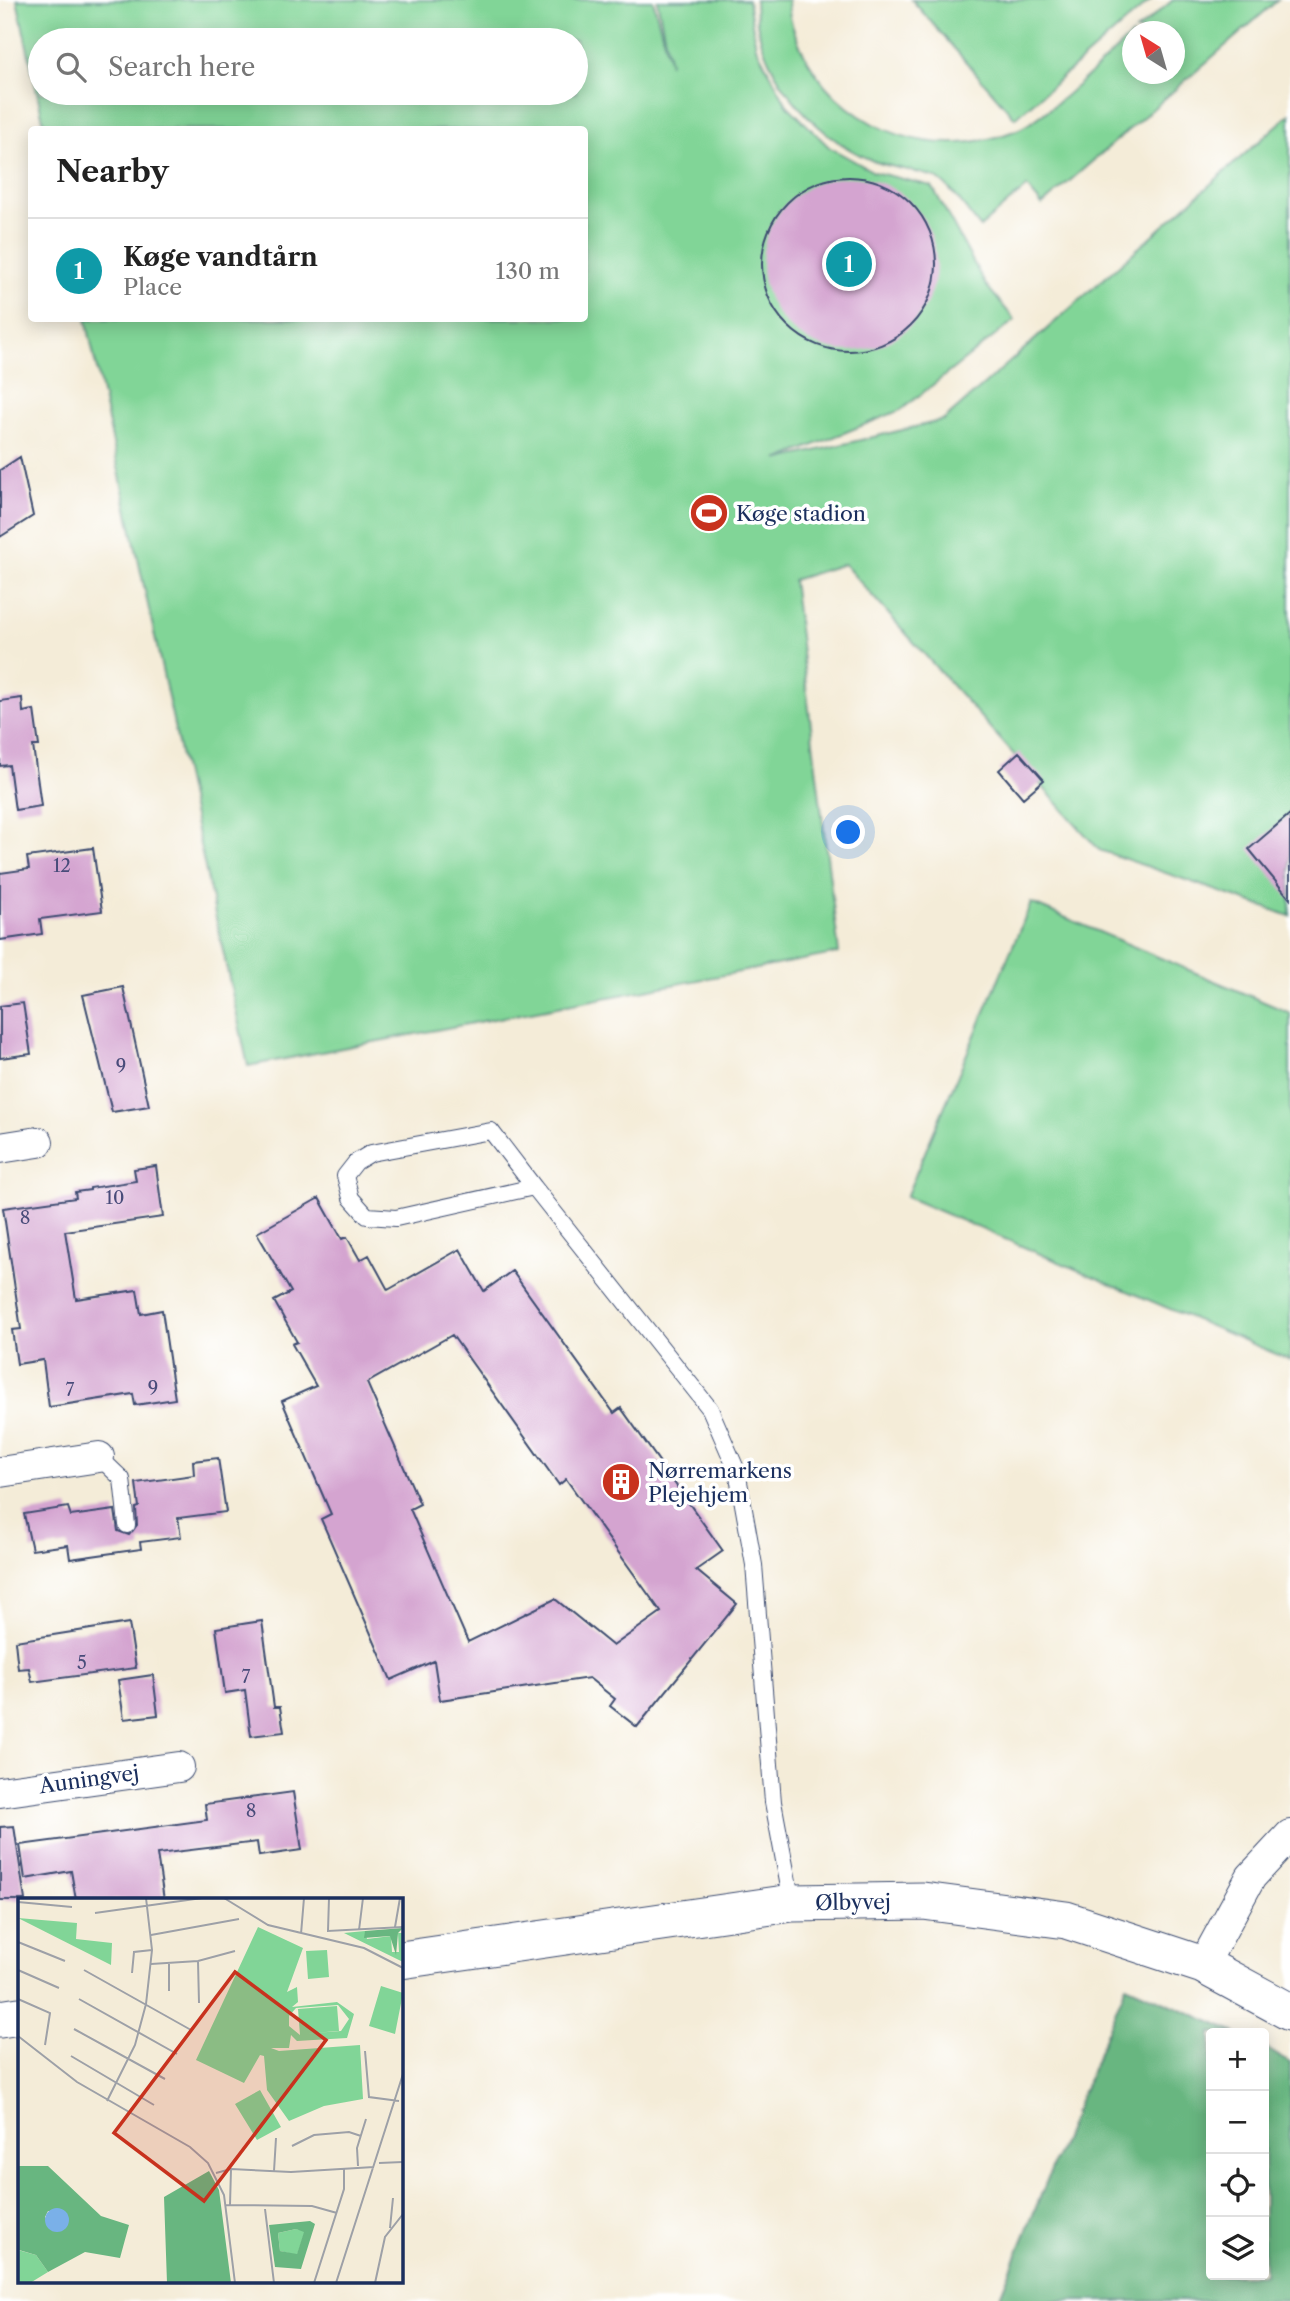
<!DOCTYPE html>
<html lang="en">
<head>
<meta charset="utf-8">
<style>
  :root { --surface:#fff; --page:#f6f6f6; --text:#222; --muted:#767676; --line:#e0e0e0; --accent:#b45309 }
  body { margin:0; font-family:"Libre Caslon Text",serif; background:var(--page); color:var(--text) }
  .controls { position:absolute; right:21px; bottom:21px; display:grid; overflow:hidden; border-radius:7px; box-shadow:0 4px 18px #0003 }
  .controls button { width:63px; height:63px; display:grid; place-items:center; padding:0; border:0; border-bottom:2px solid var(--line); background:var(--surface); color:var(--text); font:35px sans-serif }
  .compass { position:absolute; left:1122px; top:21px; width:63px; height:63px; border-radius:50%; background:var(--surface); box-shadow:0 4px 18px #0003; rotate:323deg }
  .you { position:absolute; left:849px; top:833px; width:24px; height:24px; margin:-18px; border:5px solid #fff; border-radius:50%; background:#1a73e8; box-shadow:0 0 0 10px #1a73e833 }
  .badge { display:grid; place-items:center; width:46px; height:46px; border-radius:50%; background:var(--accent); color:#fff; font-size:23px; font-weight:700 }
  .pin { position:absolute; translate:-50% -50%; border:4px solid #fff; box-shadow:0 2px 7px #0006 }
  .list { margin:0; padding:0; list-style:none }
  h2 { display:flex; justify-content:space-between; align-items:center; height:91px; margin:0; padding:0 28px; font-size:30px }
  h2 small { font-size:23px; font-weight:400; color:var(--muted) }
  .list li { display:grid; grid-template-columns:46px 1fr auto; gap:21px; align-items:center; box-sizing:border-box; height:105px; padding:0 28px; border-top:2px solid var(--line) }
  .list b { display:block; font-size:26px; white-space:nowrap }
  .list p { margin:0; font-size:23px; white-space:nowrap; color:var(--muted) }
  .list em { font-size:23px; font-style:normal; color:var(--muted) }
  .icon { flex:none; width:38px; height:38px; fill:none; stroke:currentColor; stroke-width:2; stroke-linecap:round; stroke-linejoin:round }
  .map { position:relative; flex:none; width:1290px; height:2301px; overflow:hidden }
  .search { position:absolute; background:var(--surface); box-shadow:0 4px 18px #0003; left:28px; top:28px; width:560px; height:77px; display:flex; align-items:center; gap:18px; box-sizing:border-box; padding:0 24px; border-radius:38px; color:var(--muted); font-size:26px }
  .panel { position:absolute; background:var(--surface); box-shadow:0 4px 18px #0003; left:28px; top:126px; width:560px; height:196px; border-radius:7px }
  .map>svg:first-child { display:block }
</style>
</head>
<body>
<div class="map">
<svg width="1290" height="2301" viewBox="0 0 1290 2301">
  <rect width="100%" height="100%" fill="#fff"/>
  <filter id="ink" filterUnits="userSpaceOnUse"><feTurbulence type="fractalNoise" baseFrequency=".0143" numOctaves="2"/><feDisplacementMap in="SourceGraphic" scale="14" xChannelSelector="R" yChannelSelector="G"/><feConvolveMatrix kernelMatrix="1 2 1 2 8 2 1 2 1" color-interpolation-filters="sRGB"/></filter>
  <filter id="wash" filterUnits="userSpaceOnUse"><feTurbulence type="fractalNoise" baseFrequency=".00686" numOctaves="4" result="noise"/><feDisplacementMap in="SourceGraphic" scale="28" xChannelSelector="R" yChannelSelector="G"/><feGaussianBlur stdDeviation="1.57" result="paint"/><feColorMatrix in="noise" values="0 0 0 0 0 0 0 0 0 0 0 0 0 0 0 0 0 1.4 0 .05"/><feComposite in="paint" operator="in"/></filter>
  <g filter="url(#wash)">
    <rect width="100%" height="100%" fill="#f4ecd8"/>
    <path fill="#81d597" stroke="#4e827a" stroke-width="2" fill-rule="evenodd" d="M 17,0 L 653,0 L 670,64 L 657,0 L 748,0 L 756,47 L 787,105 L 829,147 L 874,172 L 932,186 L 985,284 L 1015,320 L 901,410 L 777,460 L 944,420 L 1290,114 L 1290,916 L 1099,850 L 844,564 L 793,580 L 839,953 L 248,1066 L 86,319 L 584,318 L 584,130 L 45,129 ZM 40,40 L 576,40 L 576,93 L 40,93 Z
      M 755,0 L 788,0 C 788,20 798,44 808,61 C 850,134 939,162 1017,130 C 1048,117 1105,59 1132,35 L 1132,74 L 1174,74 L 1174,32 L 1136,31 L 1173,0 L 1278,0 L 1042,205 L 1027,187 L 980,227 C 967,212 953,189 938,179 C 929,173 886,167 871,160 C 811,135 755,68 755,0 Z
      M 912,0 L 1151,0 L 1015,118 Z
      M 1031,903 L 1290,1013 L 1290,1360 L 906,1197 Z"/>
    <path fill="#68b680" stroke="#42726f" stroke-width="2" d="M 1126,1985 L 1236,2033 L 1211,2033 L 1211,2275 L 1264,2275 L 1264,2047 L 1290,2063 L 1290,2301 L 998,2301 Z"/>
    <g id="blocks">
      <path fill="#d4a4d0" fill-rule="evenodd" d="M762 264a87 87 0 1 1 174 0a87 87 0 1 1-174 0Z
        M 20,457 L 33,516 L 0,537 L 0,470 Z
        M 22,698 L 23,712 L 34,710 L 39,746 L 33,746 L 41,806 L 15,810 L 9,765 L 0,766 L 0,701 Z
        M 1019,752 L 1044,780 L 1023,798 L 999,770 Z
        M 1290,814 L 1290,899 L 1249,849 Z
        M 93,848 L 102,911 L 40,919 L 42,934 L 0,940 L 0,873 L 29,869 L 27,857 Z
        M 123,987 L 149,1106 L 112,1112 L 83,995 Z
        M 23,1003 L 31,1054 L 0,1058 L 0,1006 Z
        M 156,1166 L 163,1217 L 65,1231 L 76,1299 L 137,1290 L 141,1314 L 162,1310 L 175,1399 L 135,1405 L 133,1394 L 49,1407 L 43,1360 L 17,1364 L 12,1330 L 21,1329 L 3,1208 L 76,1198 L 75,1192 L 90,1190 L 90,1188 L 136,1181 L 134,1169 Z
        M 319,1198 L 342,1239 L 347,1237 L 360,1260 L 369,1255 L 388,1290 L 460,1249 L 484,1291 L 512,1271 L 614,1413 L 621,1408 L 723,1551 L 696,1570 L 737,1604 L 637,1727 L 610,1706 L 615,1699 L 589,1678 L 440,1700 L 434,1661 L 391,1680 L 321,1519 L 331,1514 L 282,1401 L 316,1386 L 292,1344 L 297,1342 L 274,1301 L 291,1292 L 257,1233 ZM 452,1335 L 559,1485 L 566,1479 L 661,1612 L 613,1646 L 555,1599 L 468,1642 L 410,1509 L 420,1504 L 367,1383 Z
        M 218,1458 L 226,1512 L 178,1518 L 181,1537 L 140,1542 L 141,1549 L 70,1559 L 68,1545 L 32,1550 L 24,1514 L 68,1507 L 71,1516 L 115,1510 L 118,1531 L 129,1535 L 137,1525 L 136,1508 L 139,1507 L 136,1483 L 194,1475 L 193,1461 Z
        M 262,1621 L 274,1707 L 280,1707 L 284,1732 L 251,1736 L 245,1690 L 225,1693 L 216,1628 Z
        M 129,1623 L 136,1668 L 32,1682 L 29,1668 L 18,1669 L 15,1641 Z
        M 153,1675 L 158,1715 L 124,1719 L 118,1680 Z
        M 293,1792 L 302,1850 L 259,1856 L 257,1842 L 157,1854 L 164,1900 L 76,1900 L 71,1871 L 25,1879 L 20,1845 L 207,1820 L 205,1804 Z
        M 14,1826 L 25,1900 L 0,1900 L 0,1827 Z"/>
    </g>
  </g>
  <g filter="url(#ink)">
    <use href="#blocks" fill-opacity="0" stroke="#3c4b70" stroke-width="2"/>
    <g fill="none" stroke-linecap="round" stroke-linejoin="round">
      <g stroke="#3c4b70" stroke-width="18">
        <path id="service" d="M 534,1187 L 491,1131 L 371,1153 L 356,1162 L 345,1176 L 351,1198 L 367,1216 L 396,1218 L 534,1187 L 710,1409 L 737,1471 L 754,1565 L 773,1802 L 792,1903
          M 99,1457 L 122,1479 L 127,1525"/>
      </g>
      <g stroke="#3c4b70" stroke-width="32">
        <path id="minor" d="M 0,1148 L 38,1142
          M 0,1472 L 99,1457
          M 0,1792 L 179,1767
          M 1203,1965 L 1251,1877 L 1290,1835"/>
      </g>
      <g stroke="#3c4b70" stroke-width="39">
        <path id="tertiary" d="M 401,1960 L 792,1903 L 923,1901 L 1066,1920 L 1203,1965 L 1290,2012
          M 0,2019 L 19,2016"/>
      </g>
      <use href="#service" stroke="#fff" stroke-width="16"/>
      <use href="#minor" stroke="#fff" stroke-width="30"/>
      <use href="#tertiary" stroke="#fff" stroke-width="37"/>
    </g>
  </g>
  <defs>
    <g id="stadium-disc" transform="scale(2.0125)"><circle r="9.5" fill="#c8321e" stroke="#fff"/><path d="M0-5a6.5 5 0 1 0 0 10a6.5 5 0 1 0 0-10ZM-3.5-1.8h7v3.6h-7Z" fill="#fff"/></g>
    <g id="building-disc" transform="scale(2.0125)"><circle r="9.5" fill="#c8321e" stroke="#fff"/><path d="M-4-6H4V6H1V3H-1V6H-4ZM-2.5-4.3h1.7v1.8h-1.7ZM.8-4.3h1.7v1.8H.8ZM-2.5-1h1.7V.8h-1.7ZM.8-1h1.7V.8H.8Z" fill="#fff"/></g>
  </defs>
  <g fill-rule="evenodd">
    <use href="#stadium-disc" x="709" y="513"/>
    <use href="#building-disc" x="621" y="1482"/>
  </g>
  <g text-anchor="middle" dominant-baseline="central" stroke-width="7" stroke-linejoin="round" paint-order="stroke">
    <g font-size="18" fill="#494c7a">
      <text x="62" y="866">12</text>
      <text x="121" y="1066">9</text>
      <text x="115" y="1198">10</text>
      <text x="25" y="1218">8</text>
      <text x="153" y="1388">9</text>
      <text x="70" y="1390">7</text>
      <text x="82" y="1663">5</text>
      <text x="246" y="1677">7</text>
      <text x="251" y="1811">8</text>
    </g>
    <g font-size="21" fill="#1b2f5e" stroke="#fff" text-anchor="start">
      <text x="736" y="513">Køge stadion</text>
      <text x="648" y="1470">Nørremarkens<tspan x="648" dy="24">Plejehjem</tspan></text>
    </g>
    <g font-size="21" fill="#1b2f5e" stroke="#fff">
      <text transform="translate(89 1779) rotate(-8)">Auningvej</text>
      <text transform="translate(853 1902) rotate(-1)">Ølbyvej</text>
    </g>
  </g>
  <g transform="translate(18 1898)">
    <rect width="385" height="385" fill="#f4ecd8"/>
    <path d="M 0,20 L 59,25 L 58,41 L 94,45 L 93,67 ZM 240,29 L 285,50 L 269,94 L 279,89 L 280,104 L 274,109 L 319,104 L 336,116 L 329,140 L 279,143 L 273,137 L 271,150 L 253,150 L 261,153 L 342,147 L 345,201 L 306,208 L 271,223 L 249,192 L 246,158 L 242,157 L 226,185 L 178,162 ZM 320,107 L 331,121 L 323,133 L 282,136 L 321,133 L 319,108 L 280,111 L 282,137 L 271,128 L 271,118 L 278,110 ZM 347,33 L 349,41 L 373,38 L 374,54 L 381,54 L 380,35 L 385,35 L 385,64 L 326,35 ZM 309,52 L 311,79 L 290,81 L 288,53 ZM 363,88 L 385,95 L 377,136 L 351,128 ZM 242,192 L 263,229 L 239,242 L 217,206 ZM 278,331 L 287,333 L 279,357 L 262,353 L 260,335 ZM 0,352 L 18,357 L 30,374 L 12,385 L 0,385 Z" fill="#81d597" fill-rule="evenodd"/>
    <path d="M 385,30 L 380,35 L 378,57 L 372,38 L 346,40 L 347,33 ZM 0,268 L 30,268 L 83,318 L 111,327 L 102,360 L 67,354 L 30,374 L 18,357 L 1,352 ZM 30,313 L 37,313 L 50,326 L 46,331 L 35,333 L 27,319 ZM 191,273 L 201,292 L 213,385 L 149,385 L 146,299 ZM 292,323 L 297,326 L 283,371 L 257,369 L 251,327 ZM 278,331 L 286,334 L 279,356 L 262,353 L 260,335 Z" fill="#68b680" fill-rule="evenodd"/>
    <path d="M27 322a12 12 0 1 1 24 0a12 12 0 1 1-24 0Z" fill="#7ab0e8"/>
    <path fill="none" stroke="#9da0a7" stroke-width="2" d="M 206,0 L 250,27 L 346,50 L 385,70M 311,0 L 310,33 L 385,29M 0,4 L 54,9M 77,15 L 184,0M 377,29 L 382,0M 341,32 L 345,0M 283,36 L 286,0M 133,37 L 221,21M 0,44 L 47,63M 180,63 L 181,105M 133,66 L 180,63 L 217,53M 0,72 L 41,90M 66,72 L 173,132M 114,75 L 116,54 L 134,52M 151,93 L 151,66M 0,101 L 32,115 L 27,147M 61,101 L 159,156M 56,131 L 147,181M 0,138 L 59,184 L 172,249 L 190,265 L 206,297 L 217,385M 347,153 L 351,199 L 381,203M 53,158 L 136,207M 89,203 L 117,147 L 128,106 L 134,52 L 128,0M 274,248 L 296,237 L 331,234 L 343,238M 361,265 L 385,264M 340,268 L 339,250 L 348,221M 256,273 L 258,240M 198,275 L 213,271 L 273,274 L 356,269M 207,307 L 294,308 L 319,315M 212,307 L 213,271M 247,311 L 256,385M 372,330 L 375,300M 296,385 L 326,291 L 326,270M 318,385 L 385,176M 357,385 L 367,339 L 385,316"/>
    <path fill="#c8321e" fill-opacity="0.15" stroke="#c8321e" stroke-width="3.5" d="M 217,74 L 308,142 L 186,303 L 96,235 Z"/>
    <rect width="385" height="385" fill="none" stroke="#1b2f5e" stroke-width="3.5"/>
  </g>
</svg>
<div class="controls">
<button>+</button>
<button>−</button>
<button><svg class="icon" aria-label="locate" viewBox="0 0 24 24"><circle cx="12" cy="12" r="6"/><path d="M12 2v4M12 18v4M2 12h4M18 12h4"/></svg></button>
<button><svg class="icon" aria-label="layers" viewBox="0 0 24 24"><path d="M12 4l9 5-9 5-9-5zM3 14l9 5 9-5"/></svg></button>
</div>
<svg class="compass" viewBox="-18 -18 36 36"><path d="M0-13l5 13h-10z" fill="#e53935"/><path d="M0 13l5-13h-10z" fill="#767676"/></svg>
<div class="you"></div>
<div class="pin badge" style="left:849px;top:264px;background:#0f9aa8">1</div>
<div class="search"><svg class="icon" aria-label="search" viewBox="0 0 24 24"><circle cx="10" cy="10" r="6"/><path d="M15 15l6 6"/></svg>Search here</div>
<section class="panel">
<h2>Nearby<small></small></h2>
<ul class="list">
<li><span class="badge" style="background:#0f9aa8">1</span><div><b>Køge vandtårn</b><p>Place</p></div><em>130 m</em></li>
</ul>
</section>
</div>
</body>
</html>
